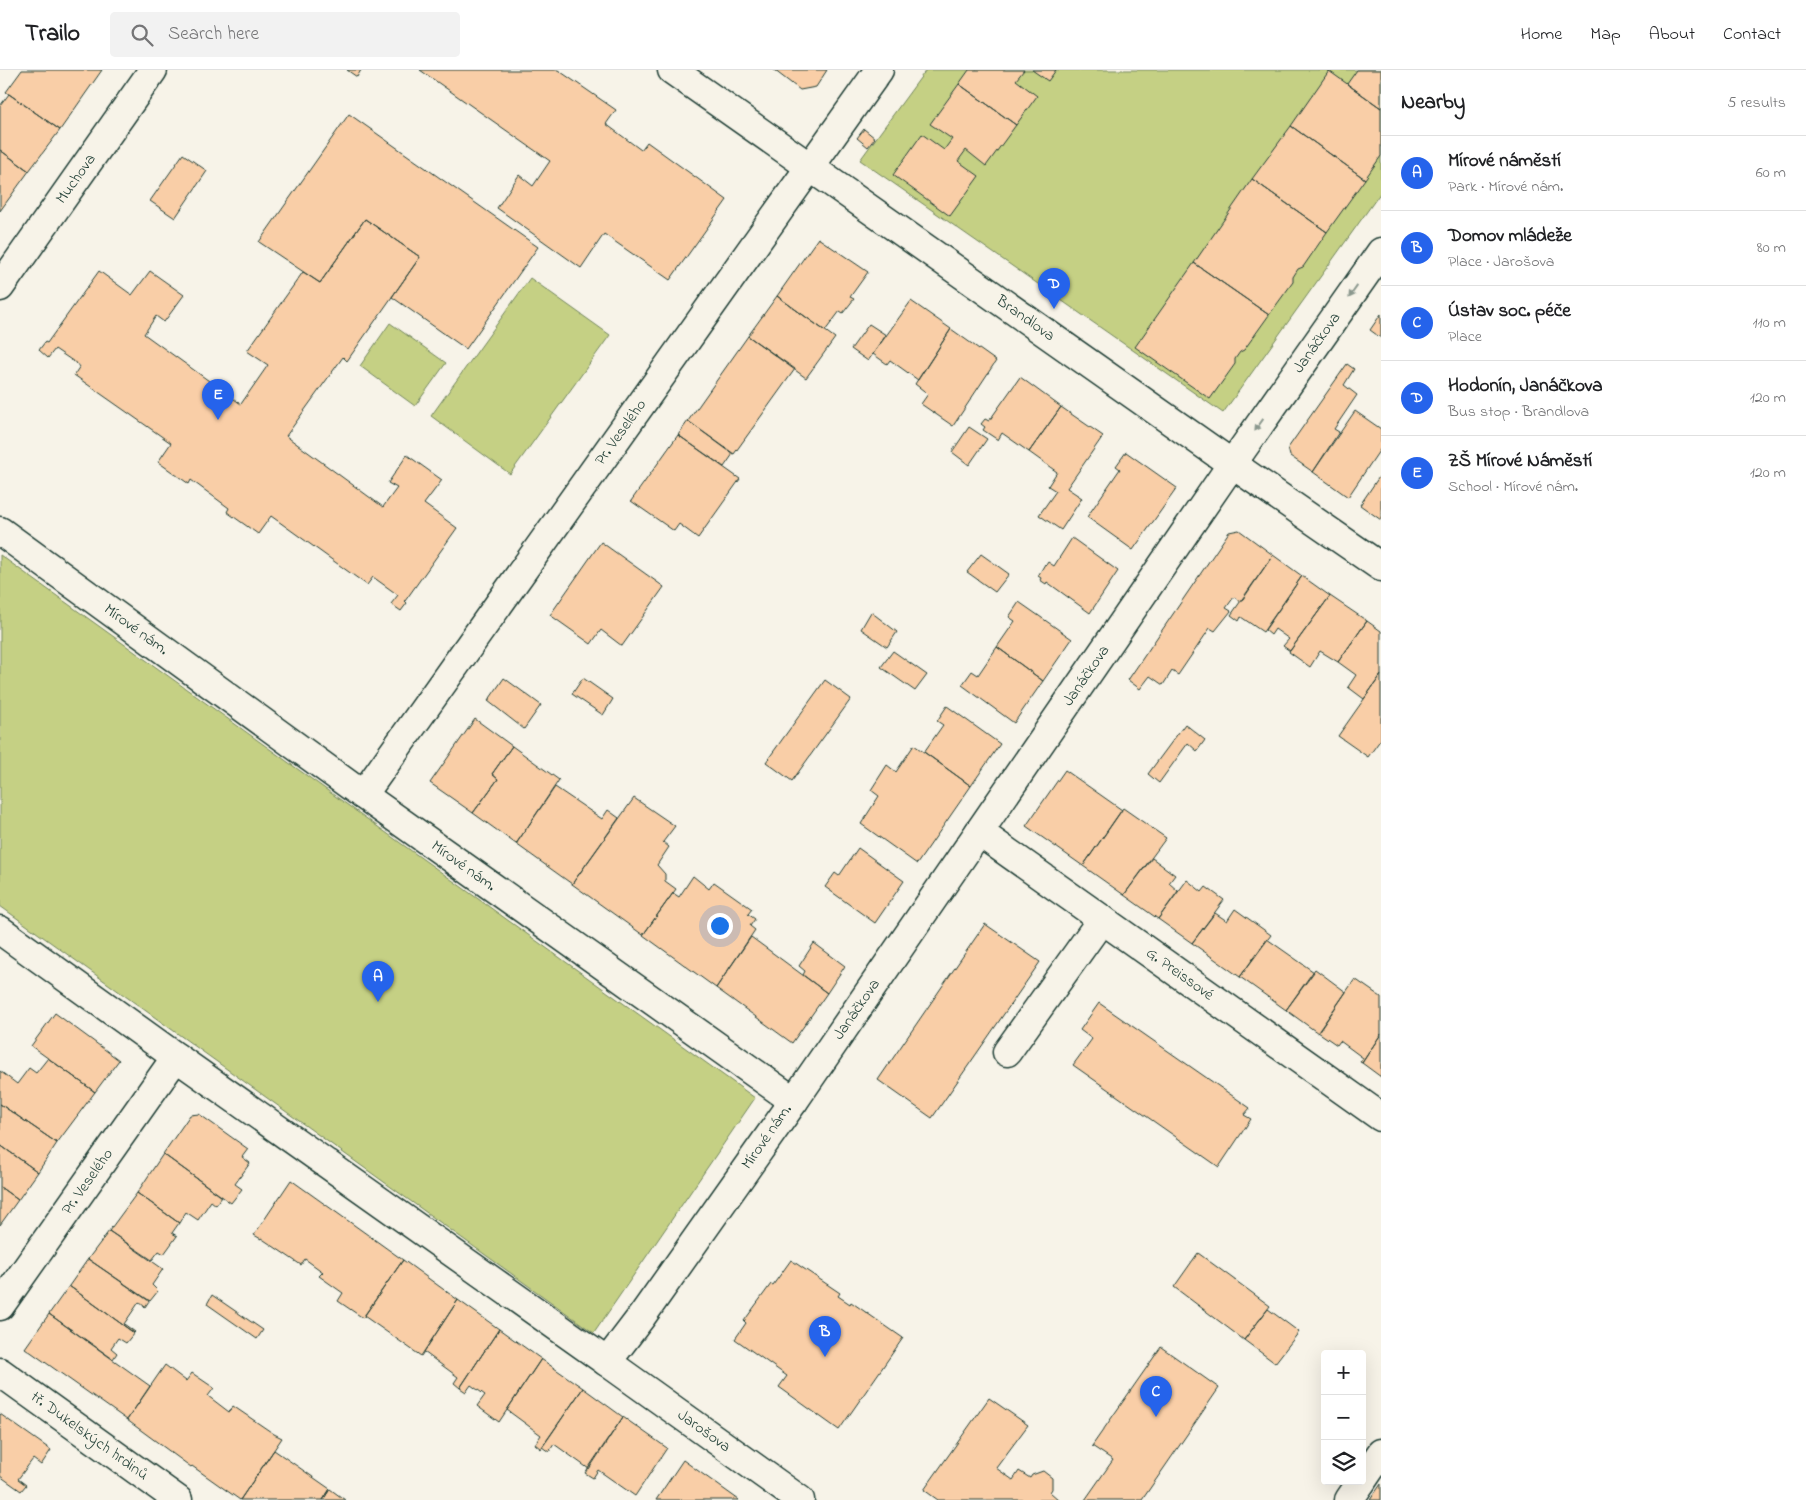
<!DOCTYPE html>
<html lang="en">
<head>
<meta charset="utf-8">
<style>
  :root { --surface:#fff; --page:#f2f2f2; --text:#202124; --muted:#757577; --line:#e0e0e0; --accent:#2563eb }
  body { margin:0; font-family:"Indie Flower",sans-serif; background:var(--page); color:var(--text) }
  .controls { position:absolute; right:15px; bottom:15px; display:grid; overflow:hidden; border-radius:5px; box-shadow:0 5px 20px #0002 }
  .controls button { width:45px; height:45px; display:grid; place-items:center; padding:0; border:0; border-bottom:1px solid var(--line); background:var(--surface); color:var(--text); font:25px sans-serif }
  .you { position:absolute; left:719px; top:855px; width:18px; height:18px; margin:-12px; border:4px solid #fff; border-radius:50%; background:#1a73e8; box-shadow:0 0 0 8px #1a73e833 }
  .badge { display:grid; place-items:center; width:32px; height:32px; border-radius:50%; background:var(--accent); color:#fff; font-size:16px; font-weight:700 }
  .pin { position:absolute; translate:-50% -41px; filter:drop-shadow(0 1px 2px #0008) }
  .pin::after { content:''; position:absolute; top:26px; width:18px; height:15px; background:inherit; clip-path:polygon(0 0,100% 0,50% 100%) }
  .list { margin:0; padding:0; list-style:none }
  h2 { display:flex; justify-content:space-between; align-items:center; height:65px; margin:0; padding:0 20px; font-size:21px }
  h2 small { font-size:16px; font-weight:400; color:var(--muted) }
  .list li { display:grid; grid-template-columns:32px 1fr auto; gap:15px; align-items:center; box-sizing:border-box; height:75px; padding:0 20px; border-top:1px solid var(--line) }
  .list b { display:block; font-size:19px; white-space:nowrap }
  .list p { margin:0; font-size:16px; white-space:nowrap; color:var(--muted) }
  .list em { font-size:16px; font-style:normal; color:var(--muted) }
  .icon { flex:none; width:28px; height:28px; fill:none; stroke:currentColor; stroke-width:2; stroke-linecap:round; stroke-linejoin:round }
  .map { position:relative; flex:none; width:1381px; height:1430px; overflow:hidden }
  header { display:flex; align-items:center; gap:30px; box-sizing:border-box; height:70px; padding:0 25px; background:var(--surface); border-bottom:1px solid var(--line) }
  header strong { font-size:24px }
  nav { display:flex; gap:28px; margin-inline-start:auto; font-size:18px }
  .search { width:350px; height:45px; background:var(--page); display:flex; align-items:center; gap:12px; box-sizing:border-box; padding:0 18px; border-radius:5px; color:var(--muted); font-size:19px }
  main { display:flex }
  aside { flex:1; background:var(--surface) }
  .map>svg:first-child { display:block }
</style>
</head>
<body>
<header>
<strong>Trailo</strong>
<div class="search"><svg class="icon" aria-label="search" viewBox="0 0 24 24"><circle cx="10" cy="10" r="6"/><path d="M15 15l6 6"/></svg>Search here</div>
<nav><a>Home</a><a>Map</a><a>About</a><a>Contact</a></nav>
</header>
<main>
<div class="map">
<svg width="1381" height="1430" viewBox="0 0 1381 1430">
  <rect width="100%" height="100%" fill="#f7f3e8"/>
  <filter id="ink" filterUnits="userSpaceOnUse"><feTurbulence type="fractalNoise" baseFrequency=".02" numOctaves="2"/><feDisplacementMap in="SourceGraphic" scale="10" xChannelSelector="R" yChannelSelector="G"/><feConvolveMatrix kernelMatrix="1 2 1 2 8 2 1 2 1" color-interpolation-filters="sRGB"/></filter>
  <g filter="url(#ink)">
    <path fill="#c5d084" stroke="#72865c" d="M 926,0 L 1381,0 L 1381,122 L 1223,343 L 860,90 Z
      M 530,208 L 610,265 L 510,404 L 431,346 Z
      M 390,253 L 446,293 L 415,336 L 360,296 Z
      M 0,485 L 755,1028 L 594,1263 L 0,836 Z"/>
    <path fill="#f9cea7" stroke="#1f3d34" d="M 22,0 L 102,0 L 60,60 L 6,22 Z
      M 347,0 L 361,0 L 357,7 Z
      M 420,0 L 558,0 L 616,40 L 606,54 L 641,80 L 647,72 L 727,130 L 670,210 L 604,164 L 581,198 L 497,138 L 519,105 L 533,116 L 550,91 Z
      M 774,0 L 827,0 L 816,17 L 800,20 Z
      M 969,0 L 1024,0 L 1016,10 L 1037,26 L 1016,55 L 959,14 Z
      M 1032,0 L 1056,0 L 1048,11 Z
      M 1357,0 L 1381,0 L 1381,38 L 1347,14 Z
      M 1329,1 L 1381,38 L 1381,86 L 1365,109 L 1291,56 Z
      M 959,14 L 1016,55 L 986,96 L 966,80 L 958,91 L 979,106 L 950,146 L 893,105 L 922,64 L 944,80 L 952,69 L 930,54 Z
      M 9,24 L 60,60 L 29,101 L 0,80 L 0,36 Z
      M 349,44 L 538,177 L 466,279 L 392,227 L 420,187 L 365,149 L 320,213 L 259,172 Z
      M 1291,56 L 1365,109 L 1327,162 L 1252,109 Z
      M 864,59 L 875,68 L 868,77 L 857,68 Z
      M 0,80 L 29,101 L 0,141 Z
      M 183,84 L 207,101 L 175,148 L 150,131 Z
      M 1252,109 L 1327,162 L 1303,197 L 1298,199 L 1293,207 L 1293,212 L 1269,245 L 1194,193 Z
      M 365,149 L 420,187 L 347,291 L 343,287 L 286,366 L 383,437 L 397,418 L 388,413 L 407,385 L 442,410 L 424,434 L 457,458 L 405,531 L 407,533 L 401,541 L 391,534 L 398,525 L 373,507 L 367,515 L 271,446 L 258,464 L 227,442 L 229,438 L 191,410 L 189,414 L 158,392 L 171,373 L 74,305 L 80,296 L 55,279 L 48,288 L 39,280 L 45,272 L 47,273 L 99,201 L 132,225 L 150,201 L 184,225 L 164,252 L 156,246 L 144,264 L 241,334 L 268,295 L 247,281 L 303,202 L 320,213 Z
      M 818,168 L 868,202 L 850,227 L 854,229 L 843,243 L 840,241 L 825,261 L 777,226 Z
      M 1194,193 L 1269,245 L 1244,280 L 1240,282 L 1235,289 L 1235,294 L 1210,329 L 1135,277 Z
      M 777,226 L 835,268 L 806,308 L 748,266 Z
      M 911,231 L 951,259 L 918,310 L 890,290 L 887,294 L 873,284 Z
      M 1381,244 L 1381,268 L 1370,260 Z
      M 869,254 L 886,265 L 868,291 L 851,279 Z
      M 951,259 L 996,291 L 953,356 L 921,334 L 928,324 L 915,314 Z
      M 748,266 L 795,299 L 734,384 L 688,351 Z
      M 1347,294 L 1354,299 L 1344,315 L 1357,325 L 1334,359 L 1339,362 L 1313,402 L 1290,386 L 1288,378 Z
      M 1020,307 L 1061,337 L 1029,382 L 1002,363 L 998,370 L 983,360 L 985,357 L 981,354 L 985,349 L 989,351 Z
      M 1061,337 L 1103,366 L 1067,418 L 1082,428 L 1061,460 L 1039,445 L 1056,421 L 1048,416 L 1057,402 L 1029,382 Z
      M 1355,341 L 1381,359 L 1381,378 L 1348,427 L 1313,402 Z
      M 688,351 L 733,384 L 724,397 L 678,365 Z
      M 969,357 L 987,369 L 969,395 L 952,382 Z
      M 678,365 L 740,409 L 698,468 L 679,454 L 674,461 L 631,431 Z
      M 1126,382 L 1177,418 L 1133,480 L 1087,447 L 1120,399 L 1116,396 Z
      M 1381,404 L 1381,450 L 1360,435 Z
      M 1239,460 L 1273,485 L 1241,532 L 1234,527 L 1226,538 L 1231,541 L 1215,561 L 1210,558 L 1178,605 L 1172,601 L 1163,615 L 1150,606 L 1140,619 L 1128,610 L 1229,462 Z
      M 1072,468 L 1118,501 L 1090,543 L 1047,512 L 1046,514 L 1040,510 L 1041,508 L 1038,506 L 1045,494 L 1046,495 L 1048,492 L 1054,496 Z
      M 601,472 L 664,517 L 622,576 L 601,560 L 591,574 L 550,545 Z
      M 981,484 L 1009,504 L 995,522 L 967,502 Z
      M 1273,485 L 1302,506 L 1263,562 L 1241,547 L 1239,551 L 1231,545 Z
      M 1302,506 L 1330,526 L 1290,581 L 1283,576 L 1289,569 L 1275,559 L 1271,565 L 1265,560 Z
      M 1330,526 L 1367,551 L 1338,592 L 1320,581 L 1310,597 L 1289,582 Z
      M 1019,532 L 1072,569 L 1043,611 L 997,577 L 1015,551 L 1009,547 Z
      M 871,542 L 897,562 L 887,577 L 861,559 Z
      M 1367,551 L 1381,561 L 1381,605 L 1364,629 L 1348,617 L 1356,605 L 1338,592 Z
      M 997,577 L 1043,611 L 1014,653 L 962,615 L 972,601 L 978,605 Z
      M 893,581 L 927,605 L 915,621 L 881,597 Z
      M 1381,605 L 1381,669 L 1368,687 L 1338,666 Z
      M 504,608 L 541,635 L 524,659 L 488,631 Z
      M 583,608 L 613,629 L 603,645 L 572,624 Z
      M 825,610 L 851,629 L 792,711 L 766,692 Z
      M 947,636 L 1000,674 L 971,716 L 924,682 L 943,655 L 937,651 Z
      M 475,649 L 512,676 L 492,704 L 498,709 L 473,743 L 430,713 Z
      M 1185,654 L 1205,670 L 1197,681 L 1188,673 L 1159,713 L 1148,704 Z
      M 914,675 L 971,716 L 917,794 L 861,754 L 879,726 L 871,720 L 887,695 L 896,702 Z
      M 512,676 L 559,710 L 516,774 L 473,743 L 498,709 L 492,704 Z
      M 1065,700 L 1122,740 L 1083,796 L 1026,756 Z
      M 555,717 L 602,749 L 608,740 L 619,748 L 572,814 L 516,774 Z
      M 634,728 L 675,756 L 663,772 L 669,777 L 657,795 L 665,804 L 665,811 L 676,819 L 643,865 L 572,814 Z
      M 1123,738 L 1166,768 L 1124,825 L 1083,796 Z
      M 858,778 L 904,811 L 875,853 L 825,817 L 835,803 L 839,806 Z
      M 1152,788 L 1175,805 L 1169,813 L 1178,821 L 1158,849 L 1124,825 Z
      M 693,806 L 709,819 L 714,812 L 752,839 L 748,844 L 755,849 L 750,856 L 755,860 L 716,918 L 643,865 L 673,823 L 679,827 Z
      M 1187,810 L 1202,822 L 1206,817 L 1224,830 L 1192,873 L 1158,849 Z
      M 1235,839 L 1271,865 L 1240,907 L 1192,873 L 1215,843 L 1227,851 Z
      M 985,854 L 1040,892 L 932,1048 L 878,1010 Z
      M 751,867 L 827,923 L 792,973 L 716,918 Z
      M 1267,869 L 1314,902 L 1286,940 L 1240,907 Z
      M 814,873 L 845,896 L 827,923 L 803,905 L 805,901 L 799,896 Z
      M 1315,899 L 1346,922 L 1318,963 L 1286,940 Z
      M 1355,909 L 1381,927 L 1381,964 L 1362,993 L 1360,992 L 1363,988 L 1340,971 L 1337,975 L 1318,962 Z
      M 1099,933 L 1250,1038 L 1244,1045 L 1251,1049 L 1219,1097 L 1073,995 L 1092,969 L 1080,960 Z
      M 55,943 L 119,990 L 95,1022 L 31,976 Z
      M 1381,964 L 1381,1007 L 1362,993 Z
      M 48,988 L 95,1022 L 57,1073 L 0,1034 L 0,1001 L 17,1014 L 29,998 L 36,1003 Z
      M 0,1034 L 57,1073 L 38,1102 L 0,1075 Z
      M 199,1044 L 248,1079 L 242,1087 L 250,1093 L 235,1114 L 242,1119 L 231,1133 L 163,1084 L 190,1045 Z
      M 0,1075 L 38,1102 L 18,1130 L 0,1117 Z
      M 163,1084 L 222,1127 L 216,1135 L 211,1131 L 198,1150 L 186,1142 L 179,1153 L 137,1123 Z
      M 291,1110 L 403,1190 L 363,1248 L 338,1231 L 343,1223 L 319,1206 L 323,1202 L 305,1189 L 301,1195 L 261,1168 L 261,1169 L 254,1165 Z
      M 0,1117 L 18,1130 L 0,1155 Z
      M 137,1123 L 179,1153 L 172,1163 L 177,1166 L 164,1184 L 159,1181 L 152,1190 L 109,1161 Z
      M 109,1161 L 163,1199 L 152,1215 L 158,1221 L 150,1231 L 88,1189 Z
      M 1198,1183 L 1270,1236 L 1244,1270 L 1174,1217 Z
      M 88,1189 L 149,1231 L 145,1237 L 139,1232 L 124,1254 L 135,1262 L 134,1263 L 69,1216 Z
      M 403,1190 L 458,1230 L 421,1286 L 364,1246 Z
      M 791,1190 L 840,1223 L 838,1226 L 850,1234 L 851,1232 L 903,1268 L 839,1360 L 779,1317 L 787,1306 L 735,1269 L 746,1253 L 744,1251 L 771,1214 L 773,1215 Z
      M 69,1216 L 134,1263 L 126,1273 L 118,1268 L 111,1278 L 117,1283 L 113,1289 L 49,1244 Z
      M 212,1225 L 263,1260 L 257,1269 L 207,1234 Z
      M 458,1230 L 499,1259 L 460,1318 L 454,1313 L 458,1307 L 424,1282 Z
      M 1268,1239 L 1299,1262 L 1275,1293 L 1244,1270 Z
      M 49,1244 L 150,1316 L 127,1350 L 25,1278 Z
      M 499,1259 L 541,1289 L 499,1352 L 477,1336 L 485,1325 L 471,1315 L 466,1322 L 460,1318 Z
      M 1161,1277 L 1219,1318 L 1142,1430 L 1085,1430 L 1113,1390 L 1092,1376 Z
      M 541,1289 L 583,1318 L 541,1379 L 535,1374 L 541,1365 L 507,1340 Z
      M 165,1295 L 186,1311 L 192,1303 L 214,1318 L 208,1326 L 229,1342 L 233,1336 L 274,1364 L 282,1368 L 240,1430 L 192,1396 L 191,1397 L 127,1350 Z
      M 583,1318 L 623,1347 L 589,1399 L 554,1374 L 549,1382 L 542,1377 Z
      M 989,1328 L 1028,1355 L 996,1398 L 1013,1410 L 1019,1401 L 1030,1408 L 1032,1405 L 1043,1401 L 1052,1408 L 1052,1419 L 1050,1422 L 1059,1430 L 938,1430 L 924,1420 Z
      M 0,1344 L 51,1380 L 41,1395 L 33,1389 L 18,1409 L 26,1415 L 21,1421 L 0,1406 Z
      M 623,1347 L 667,1378 L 635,1426 L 598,1400 L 593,1408 L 585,1403 Z
      M 274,1380 L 330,1419 L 323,1430 L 240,1430 Z
      M 683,1390 L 739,1430 L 656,1430 Z
      M 1381,1414 L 1381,1430 L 1370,1430 Z
      M 330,1419 L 345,1430 L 323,1430 Z"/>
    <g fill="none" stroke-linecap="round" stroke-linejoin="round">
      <g stroke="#1f3d34" stroke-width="31">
        <g id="minor">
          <path id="s1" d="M 672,0 L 1232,394 L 1381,497"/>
          <path id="s2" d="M 0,217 L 153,0"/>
          <path id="s3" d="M 0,461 L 363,725 L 794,1031 L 642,1246 L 607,1292 L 176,987 L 0,860"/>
          <path id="s4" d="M 363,725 L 879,0"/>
          <path id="s5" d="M 979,762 L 1381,1047"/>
          <path d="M 1007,982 L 1102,849"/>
          <path id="s6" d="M 794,1031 L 1232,394 L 1381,182"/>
          <path id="s7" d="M 0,1236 L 176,987"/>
          <path id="s8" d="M 607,1292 L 800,1430"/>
          <path id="s9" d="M 0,1302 L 178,1430"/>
          <path d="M 1362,1411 L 1381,1383"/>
          <path d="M 1349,1430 L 1362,1411"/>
        </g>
      </g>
      <use href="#minor" stroke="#f7f3e8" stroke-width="28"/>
    </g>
    <defs><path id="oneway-solid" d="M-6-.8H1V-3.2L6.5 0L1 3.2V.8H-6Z" transform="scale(1.25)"/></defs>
    <g fill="#8b988e">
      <use href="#oneway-solid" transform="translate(1353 222) rotate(125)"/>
      <use href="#oneway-solid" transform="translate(1259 355) rotate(125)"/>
    </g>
  </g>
  <g text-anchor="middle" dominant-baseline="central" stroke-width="4" stroke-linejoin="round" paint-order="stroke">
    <g font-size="16" fill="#1f3d34" stroke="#f7f3e8">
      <text stroke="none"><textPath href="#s2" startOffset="132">Muchova</textPath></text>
      <text stroke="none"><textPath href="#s1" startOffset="432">Brandlova</textPath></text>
      <text stroke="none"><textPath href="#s6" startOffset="921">Janáčkova</textPath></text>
      <text stroke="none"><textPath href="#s4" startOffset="445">Pr. Veselého</textPath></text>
      <text stroke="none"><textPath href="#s3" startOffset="168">Mírové nám.</textPath></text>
      <text stroke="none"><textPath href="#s6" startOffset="516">Janáčkova</textPath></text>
      <text stroke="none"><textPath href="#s3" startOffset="572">Mírové nám.</textPath></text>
      <text stroke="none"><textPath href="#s5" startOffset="246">G. Preissové</textPath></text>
      <text stroke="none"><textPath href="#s6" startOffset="111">Janáčkova</textPath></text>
      <text transform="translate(767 1067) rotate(-55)">Mírové nám.</text>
      <text stroke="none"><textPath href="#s7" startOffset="152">Pr. Veselého</textPath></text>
      <text stroke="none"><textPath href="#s8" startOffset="119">Jarošova</textPath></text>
      <text stroke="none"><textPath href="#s9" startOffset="110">tř. Dukelských hrdinů</textPath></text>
    </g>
  </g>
</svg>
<div class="controls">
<button>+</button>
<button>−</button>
<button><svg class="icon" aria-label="layers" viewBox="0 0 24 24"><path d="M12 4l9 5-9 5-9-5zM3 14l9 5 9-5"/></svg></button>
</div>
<div class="you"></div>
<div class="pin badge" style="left:378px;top:932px">A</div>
<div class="pin badge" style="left:825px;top:1287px">B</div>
<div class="pin badge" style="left:1156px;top:1347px">C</div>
<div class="pin badge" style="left:1054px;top:239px">D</div>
<div class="pin badge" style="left:218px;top:350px">E</div>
</div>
<aside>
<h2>Nearby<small>5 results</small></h2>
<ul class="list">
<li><span class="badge">A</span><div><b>Mírové náměstí</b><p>Park · Mírové nám.</p></div><em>60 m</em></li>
<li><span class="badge">B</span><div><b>Domov mládeže</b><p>Place · Jarošova</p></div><em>80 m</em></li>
<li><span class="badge">C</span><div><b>Ústav soc. péče</b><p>Place</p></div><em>110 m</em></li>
<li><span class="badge">D</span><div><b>Hodonín, Janáčkova</b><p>Bus stop · Brandlova</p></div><em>120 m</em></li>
<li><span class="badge">E</span><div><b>ZŠ Mírové Náměstí</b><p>School · Mírové nám.</p></div><em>120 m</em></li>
</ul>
</aside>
</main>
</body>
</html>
